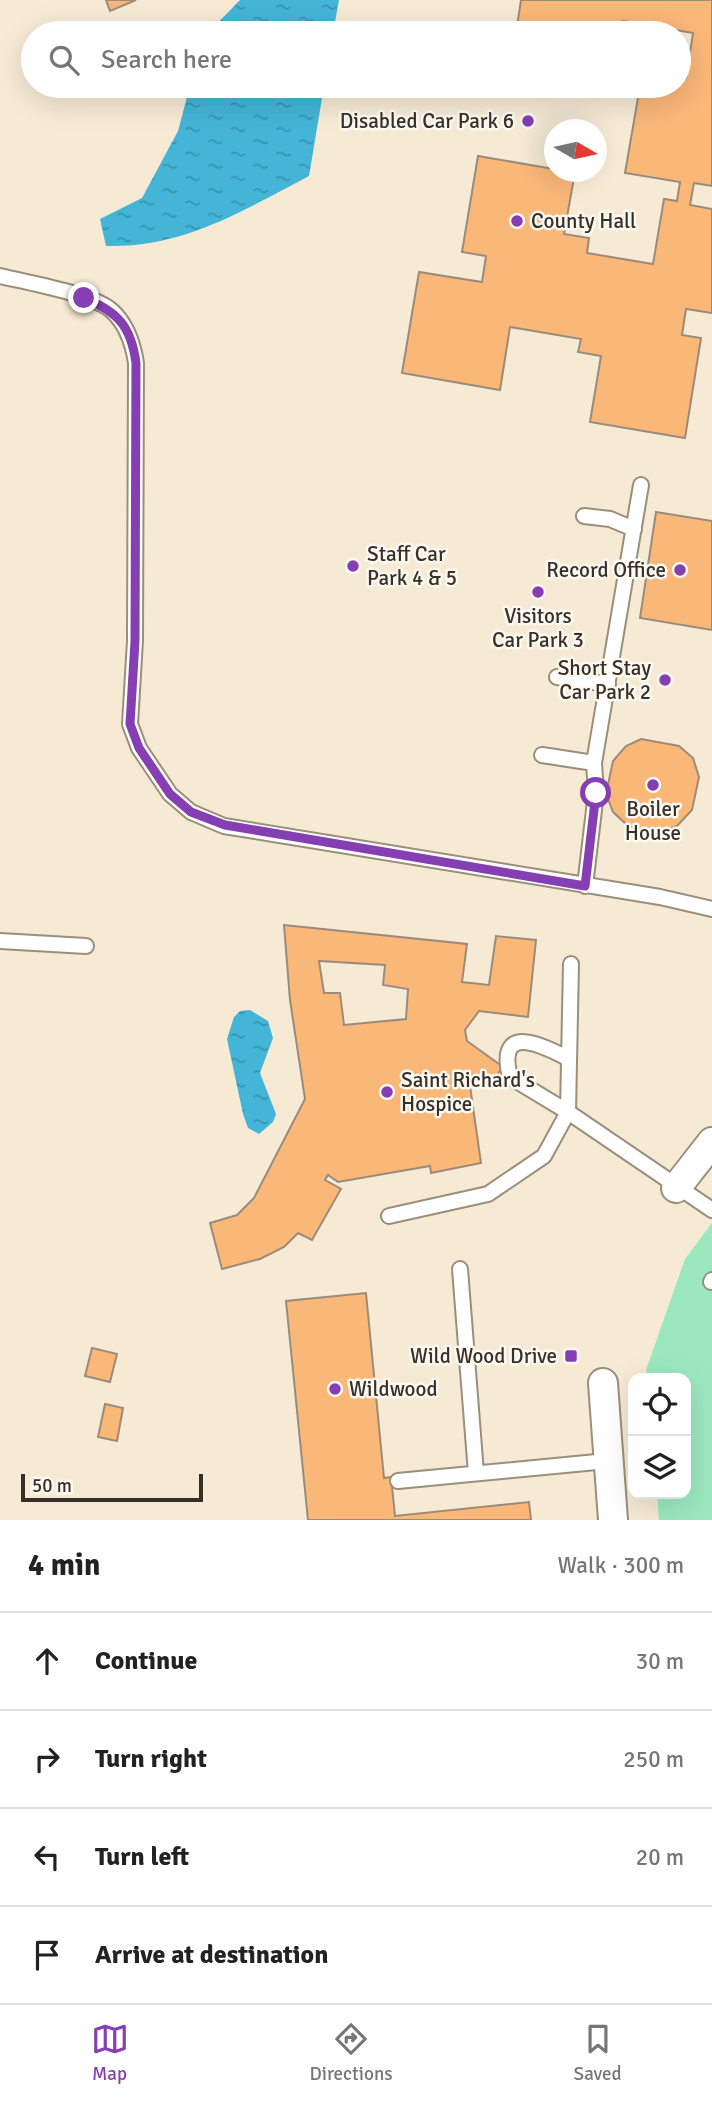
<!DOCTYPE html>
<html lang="en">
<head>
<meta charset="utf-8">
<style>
  :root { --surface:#fff; --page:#f2f2f2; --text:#222; --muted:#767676; --line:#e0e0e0; --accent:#853fb2 }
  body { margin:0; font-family:Signika,sans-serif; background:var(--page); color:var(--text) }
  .controls { position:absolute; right:21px; bottom:21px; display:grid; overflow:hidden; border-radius:14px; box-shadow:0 7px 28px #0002 }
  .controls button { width:63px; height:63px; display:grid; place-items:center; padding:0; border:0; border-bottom:2px solid var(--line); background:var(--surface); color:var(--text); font:35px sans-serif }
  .compass { position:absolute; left:544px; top:119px; width:63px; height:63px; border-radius:50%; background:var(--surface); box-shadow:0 7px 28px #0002; rotate:99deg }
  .scale { position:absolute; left:21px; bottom:18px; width:182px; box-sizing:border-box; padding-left:7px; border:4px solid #353128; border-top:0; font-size:19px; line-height:24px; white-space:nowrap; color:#353128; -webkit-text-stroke:5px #fdf8f0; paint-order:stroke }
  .stop { position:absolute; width:21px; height:21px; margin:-16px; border:5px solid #853fb2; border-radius:50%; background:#fff }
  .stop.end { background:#853fb2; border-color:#fff; box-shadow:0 2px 7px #0008 }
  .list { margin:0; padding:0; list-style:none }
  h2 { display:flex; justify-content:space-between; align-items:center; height:91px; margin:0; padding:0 28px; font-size:30px }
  h2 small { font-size:23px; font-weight:400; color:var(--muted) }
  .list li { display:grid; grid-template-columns:46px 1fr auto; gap:21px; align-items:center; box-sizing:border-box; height:98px; padding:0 28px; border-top:2px solid var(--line) }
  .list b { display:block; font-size:26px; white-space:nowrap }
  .list em { font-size:23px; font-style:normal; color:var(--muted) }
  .icon { flex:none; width:38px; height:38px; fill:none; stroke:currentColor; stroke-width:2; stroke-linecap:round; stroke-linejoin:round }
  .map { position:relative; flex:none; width:712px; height:1520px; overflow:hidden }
  .search { position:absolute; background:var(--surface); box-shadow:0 7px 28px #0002; left:21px; right:21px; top:21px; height:77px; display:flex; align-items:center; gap:18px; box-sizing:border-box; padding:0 24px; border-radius:38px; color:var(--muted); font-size:26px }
  .sheet { height:483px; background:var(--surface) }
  nav { display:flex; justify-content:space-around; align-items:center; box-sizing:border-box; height:98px; border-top:2px solid var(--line); background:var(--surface); font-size:19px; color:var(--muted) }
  nav a { display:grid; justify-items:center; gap:4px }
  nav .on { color:var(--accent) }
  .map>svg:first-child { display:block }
</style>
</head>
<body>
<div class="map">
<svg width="712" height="1520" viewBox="0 0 712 1520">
  <defs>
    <pattern id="water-ripples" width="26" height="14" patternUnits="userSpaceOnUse" patternTransform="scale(1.75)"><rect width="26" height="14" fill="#44b5d7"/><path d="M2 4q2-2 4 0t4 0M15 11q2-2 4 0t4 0" fill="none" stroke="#3a94ae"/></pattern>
  </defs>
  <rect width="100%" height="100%" fill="#f6ead5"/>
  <path fill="#9be8c0" d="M 712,1223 L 712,1520 L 659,1520 L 657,1494 L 686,1494 L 686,1378 L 647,1378 L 646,1370 L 685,1259 Z"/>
  <path fill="url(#water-ripples)" d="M 240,0 L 339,0 L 333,33 L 208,33 Z
    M 190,86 L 324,86 L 309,176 C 242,211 184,248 106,246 L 100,219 L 142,198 L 178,131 Z
    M 250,1010 L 268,1021 L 273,1038 L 260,1073 L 276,1114 L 273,1122 L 259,1134 L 248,1128 L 243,1114 L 227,1039 L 234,1017 L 240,1011 Z"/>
  <path fill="#f9b778" stroke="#9c8b7b" stroke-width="2" fill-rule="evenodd" d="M 106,0 L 136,0 L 110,11 Z
    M 521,0 L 712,0 L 712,186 L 694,183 L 690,205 L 712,209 L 712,313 L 686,309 L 682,335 L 701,338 L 685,438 L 590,422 L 601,356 L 578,352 L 581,339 L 510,327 L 500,390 L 402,373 L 419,272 L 482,282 L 486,256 L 462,252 L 478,156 L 554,169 L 554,172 L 575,172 L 564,234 L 589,238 L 587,253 L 653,264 L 664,199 L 677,201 L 680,182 L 625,173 L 640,86 L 679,86 L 679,76 L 686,78 L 693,33 L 623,21 L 621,33 L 516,33 Z
    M 656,512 L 712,521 L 712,630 L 640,618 Z
    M 641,739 L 679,746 L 693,758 L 699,777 L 692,810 L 677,826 L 657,833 L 628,826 L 613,812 L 606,794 L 613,761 L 626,746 Z
    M 284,925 L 467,944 L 462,982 L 489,985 L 496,936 L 536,940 L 528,1017 L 479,1011 L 465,1030 L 467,1041 L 503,1067 L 489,1085 L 468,1072 L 481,1163 L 431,1173 L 430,1166 L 338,1182 L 328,1175 L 325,1180 L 341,1189 L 312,1240 L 298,1233 L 284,1247 L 260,1259 L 222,1269 L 210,1223 L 237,1215 L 254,1198 L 305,1099 L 290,1000 ZM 319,961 L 385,965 L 383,985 L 408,989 L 406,1019 L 344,1025 L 340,993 L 324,993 Z
    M 366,1293 L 384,1478 L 391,1477 L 395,1516 L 529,1502 L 531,1520 L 308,1520 L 286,1301 Z
    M 92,1348 L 117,1354 L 110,1382 L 85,1376 Z
    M 105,1404 L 123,1408 L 117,1441 L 98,1437 Z"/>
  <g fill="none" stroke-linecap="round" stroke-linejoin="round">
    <g stroke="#9a8f7b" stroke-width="18">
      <path id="lane" d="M 0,276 C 26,282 92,294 111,310 C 127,324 133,343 136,363 L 135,641 L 130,724 L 139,748 L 170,794 L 191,812 L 224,826 L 660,897 L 712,909
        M 584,516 L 610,519 L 634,529
        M 557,677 L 608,684
        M 542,755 L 594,763
        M 585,886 L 596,793 L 594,763 L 641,485
        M 0,941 L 86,946
        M 571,964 L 568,1112 L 712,1210
        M 389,1216 L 488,1194 L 544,1156 L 568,1112 L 510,1077 C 496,1021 544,1046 569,1059
        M 460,1269 L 476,1473
        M 711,1282 L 712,1280
        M 398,1481 L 607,1461"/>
    </g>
    <g stroke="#9a8f7b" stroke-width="32">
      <path id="street" d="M 676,1188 L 712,1142
        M 603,1383 L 613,1520"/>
    </g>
    <use href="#lane" stroke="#fff" stroke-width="14"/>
    <use href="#street" stroke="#fff" stroke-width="28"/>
  </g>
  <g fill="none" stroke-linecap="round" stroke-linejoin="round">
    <path stroke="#853fb2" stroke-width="9" d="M 84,298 C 118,312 131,326 136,363 L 135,641 L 130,724 L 139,748 L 170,794 L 191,812 L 225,825 L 585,886 L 596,793"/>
  </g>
  <g fill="#853fb2" stroke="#fdf8f0" stroke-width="2.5">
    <circle cx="528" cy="121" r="7"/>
    <circle cx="517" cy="221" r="7"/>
    <circle cx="353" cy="566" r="7"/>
    <circle cx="680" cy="570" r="7"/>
    <circle cx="538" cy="592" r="7"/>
    <circle cx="665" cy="680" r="7"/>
    <circle cx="653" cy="785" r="7"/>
    <circle cx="387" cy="1092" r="7"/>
    <rect x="564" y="1349" width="14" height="14" rx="3.5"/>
    <circle cx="335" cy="1389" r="7"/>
  </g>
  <g text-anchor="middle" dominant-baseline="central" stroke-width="5" stroke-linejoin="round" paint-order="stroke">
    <g font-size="21" fill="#353128" stroke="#fdf8f0" text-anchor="end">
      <text x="514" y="121">Disabled Car Park 6</text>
      <text x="531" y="221" text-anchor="start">County Hall</text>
      <text x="367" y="554" text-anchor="start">Staff Car<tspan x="367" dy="24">Park 4 &amp; 5</tspan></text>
      <text x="666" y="570">Record Office</text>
      <text x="538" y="616" text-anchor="middle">Visitors<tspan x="538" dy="24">Car Park 3</tspan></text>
      <text x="651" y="668">Short Stay<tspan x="651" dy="24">Car Park 2</tspan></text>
      <text x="653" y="809" text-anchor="middle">Boiler<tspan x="653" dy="24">House</tspan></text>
      <text x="401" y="1080" text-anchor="start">Saint Richard's<tspan x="401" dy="24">Hospice</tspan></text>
      <text x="557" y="1356">Wild Wood Drive</text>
      <text x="349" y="1389" text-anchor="start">Wildwood</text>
    </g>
  </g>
</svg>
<div class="controls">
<button><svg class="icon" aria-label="locate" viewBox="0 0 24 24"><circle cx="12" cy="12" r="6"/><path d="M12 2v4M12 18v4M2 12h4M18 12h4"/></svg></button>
<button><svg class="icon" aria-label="layers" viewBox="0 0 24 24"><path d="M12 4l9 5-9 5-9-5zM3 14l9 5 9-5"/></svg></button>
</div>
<svg class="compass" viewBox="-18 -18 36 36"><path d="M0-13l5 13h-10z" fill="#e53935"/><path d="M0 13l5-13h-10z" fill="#767676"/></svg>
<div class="scale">50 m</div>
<div class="stop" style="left:596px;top:793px"></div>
<div class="stop end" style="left:84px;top:298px"></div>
<div class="search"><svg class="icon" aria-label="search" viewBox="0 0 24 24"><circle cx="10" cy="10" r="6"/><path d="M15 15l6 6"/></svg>Search here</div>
</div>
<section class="sheet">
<h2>4 min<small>Walk · 300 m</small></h2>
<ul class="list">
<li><svg class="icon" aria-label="ahead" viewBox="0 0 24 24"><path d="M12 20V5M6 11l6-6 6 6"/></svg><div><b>Continue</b></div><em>30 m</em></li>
<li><svg class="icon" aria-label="right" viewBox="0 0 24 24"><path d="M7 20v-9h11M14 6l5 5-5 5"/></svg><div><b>Turn right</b></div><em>250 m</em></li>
<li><svg class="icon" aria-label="left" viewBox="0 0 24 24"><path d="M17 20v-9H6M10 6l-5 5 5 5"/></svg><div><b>Turn left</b></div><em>20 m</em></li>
<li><svg class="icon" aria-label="arrive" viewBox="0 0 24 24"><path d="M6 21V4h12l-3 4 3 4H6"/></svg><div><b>Arrive at destination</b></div></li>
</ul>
</section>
<nav>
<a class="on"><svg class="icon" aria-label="map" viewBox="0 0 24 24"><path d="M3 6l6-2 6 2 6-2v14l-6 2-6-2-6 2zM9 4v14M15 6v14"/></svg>Map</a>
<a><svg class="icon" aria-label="directions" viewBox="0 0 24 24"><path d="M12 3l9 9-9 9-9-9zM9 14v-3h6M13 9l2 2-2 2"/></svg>Directions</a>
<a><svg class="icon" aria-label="saved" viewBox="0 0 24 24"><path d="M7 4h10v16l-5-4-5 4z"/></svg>Saved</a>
</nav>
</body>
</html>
